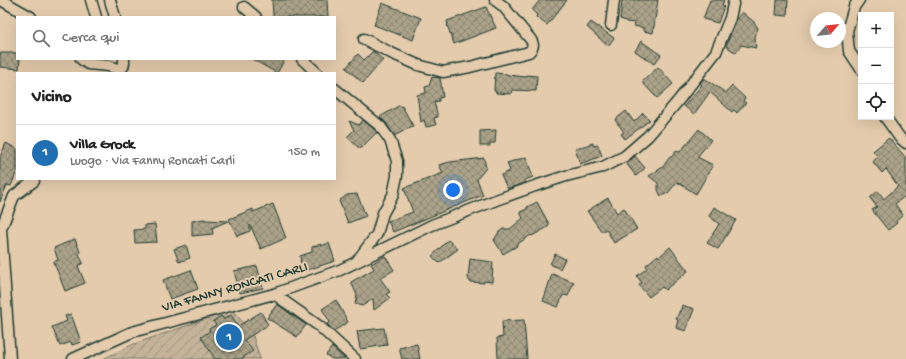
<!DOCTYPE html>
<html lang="it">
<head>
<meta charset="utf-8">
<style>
  :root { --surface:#fff; --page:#f2f2f2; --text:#222; --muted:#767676; --line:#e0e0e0; --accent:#1f6fb2 }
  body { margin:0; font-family:"Gochi Hand",sans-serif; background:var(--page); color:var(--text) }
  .controls { position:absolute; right:12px; top:12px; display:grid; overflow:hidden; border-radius:0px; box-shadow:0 4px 16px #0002 }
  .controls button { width:36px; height:36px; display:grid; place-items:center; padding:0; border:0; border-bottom:1px solid var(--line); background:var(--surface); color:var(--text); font:20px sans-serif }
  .compass { position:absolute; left:810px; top:12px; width:36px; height:36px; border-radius:50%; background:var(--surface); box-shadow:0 4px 16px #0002; rotate:62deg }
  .you { position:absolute; left:453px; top:190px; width:14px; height:14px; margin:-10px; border:3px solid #fff; border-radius:50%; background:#1a73e8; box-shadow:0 0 0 6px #1a73e833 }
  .badge { display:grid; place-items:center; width:26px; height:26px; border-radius:50%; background:var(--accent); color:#fff; font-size:13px; font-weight:700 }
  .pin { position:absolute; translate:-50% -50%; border:2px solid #fff; box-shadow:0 1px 4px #0006 }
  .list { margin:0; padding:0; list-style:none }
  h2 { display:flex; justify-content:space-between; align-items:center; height:52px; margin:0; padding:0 16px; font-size:17px }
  h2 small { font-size:13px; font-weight:400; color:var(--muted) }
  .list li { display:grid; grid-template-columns:26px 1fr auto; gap:12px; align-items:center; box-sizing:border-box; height:56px; padding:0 16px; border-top:1px solid var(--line) }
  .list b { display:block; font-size:15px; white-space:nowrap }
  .list p { margin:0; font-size:13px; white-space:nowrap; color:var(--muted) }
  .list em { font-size:13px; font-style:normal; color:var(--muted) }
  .icon { flex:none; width:22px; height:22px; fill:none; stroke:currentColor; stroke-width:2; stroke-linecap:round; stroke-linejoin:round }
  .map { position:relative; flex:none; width:906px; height:359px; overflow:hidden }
  .search { position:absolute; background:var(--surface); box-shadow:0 4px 16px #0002; left:16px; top:16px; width:320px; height:44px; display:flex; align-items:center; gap:10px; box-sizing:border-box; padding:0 14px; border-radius:0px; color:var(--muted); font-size:15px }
  .panel { position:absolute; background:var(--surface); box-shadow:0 4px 16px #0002; left:16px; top:72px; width:320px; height:108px; border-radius:0px }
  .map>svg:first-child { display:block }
</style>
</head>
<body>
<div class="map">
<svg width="906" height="359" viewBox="0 0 906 359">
  <defs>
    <pattern id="garden-furrows" width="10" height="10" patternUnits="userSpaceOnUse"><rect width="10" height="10" fill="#c4b399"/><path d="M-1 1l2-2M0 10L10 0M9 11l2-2" fill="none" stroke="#9f937e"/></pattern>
    <pattern id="building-cross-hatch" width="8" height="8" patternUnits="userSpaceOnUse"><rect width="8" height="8" fill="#aba289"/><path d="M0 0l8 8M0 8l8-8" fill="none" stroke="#8b8571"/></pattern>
  </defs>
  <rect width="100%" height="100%" fill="#e4cbac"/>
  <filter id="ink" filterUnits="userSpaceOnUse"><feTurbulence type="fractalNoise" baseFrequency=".025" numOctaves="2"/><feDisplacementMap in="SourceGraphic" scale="8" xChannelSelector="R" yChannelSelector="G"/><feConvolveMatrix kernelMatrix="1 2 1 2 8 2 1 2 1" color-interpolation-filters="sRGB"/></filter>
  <g filter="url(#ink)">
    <path fill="url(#garden-furrows)" stroke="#727866" d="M 232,310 L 252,333 L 260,359 L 103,359 L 134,344 Z"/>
    <path fill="url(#building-cross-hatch)" stroke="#1f3d34" d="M 272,0 L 327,0 L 328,17 L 274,17 L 273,16 Z
      M 540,0 L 567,0 L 547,25 L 536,17 L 537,15 L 532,10 Z
      M 622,0 L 658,0 L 653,33 L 643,31 L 643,28 L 634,26 L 635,23 L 626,22 L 626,21 L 620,19 Z
      M 710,0 L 724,0 L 722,5 L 724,6 L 718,23 L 703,19 Z
      M 777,0 L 788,0 L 787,16 L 776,15 Z
      M 382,3 L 421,18 L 413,40 L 374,25 Z
      M 486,7 L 496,28 L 454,44 L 447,25 L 448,25 L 447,21 Z
      M 742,12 L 754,22 L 758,28 L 755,37 L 756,48 L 741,45 L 736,53 L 726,46 L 736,20 Z
      M 591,22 L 614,38 L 608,46 L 587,27 Z
      M 641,41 L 661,55 L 654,64 L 635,51 Z
      M 373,51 L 383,60 L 363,83 L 346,68 L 358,54 L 364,60 Z
      M 0,53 L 17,53 L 17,59 L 20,59 L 19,69 L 0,67 Z
      M 252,59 L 285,59 L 277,73 Z
      M 658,67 L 673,84 L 657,98 L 642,82 Z
      M 495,73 L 507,74 L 508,75 L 526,77 L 526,75 L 537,76 L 536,91 L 512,90 L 511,94 L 496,93 L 496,91 L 494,91 Z
      M 432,77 L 440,78 L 443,97 L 439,98 L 439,101 L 434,102 L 438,117 L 434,118 L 436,125 L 426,127 L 424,120 L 421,122 L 417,95 L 426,93 L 425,87 L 429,86 Z
      M 704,78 L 726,93 L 732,86 L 745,98 L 743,101 L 746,103 L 737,113 L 734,110 L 732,112 L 710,92 L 694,114 L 684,106 L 702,85 L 700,83 Z
      M 400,105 L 401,107 L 402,106 L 413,126 L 396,135 L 394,135 L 386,123 L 380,117 Z
      M 626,111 L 634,122 L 643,113 L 650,120 L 625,139 L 621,134 L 624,132 L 615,120 Z
      M 363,120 L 375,130 L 377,133 L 376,133 L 360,149 L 347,137 L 354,130 L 349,121 L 359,125 Z
      M 699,129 L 711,140 L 697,157 L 713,165 L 696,194 L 677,182 L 668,193 L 661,196 L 658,190 L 658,183 L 649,176 L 663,167 L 669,158 L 674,155 L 676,151 L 680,152 Z
      M 496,130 L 495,143 L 490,143 L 490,146 L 480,146 L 480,131 Z
      M 889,138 L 906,158 L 906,197 L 905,196 L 895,204 L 903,215 L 896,221 L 897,223 L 888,230 L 872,210 L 877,207 L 870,198 L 878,191 L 884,199 L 898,186 L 886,169 L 882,173 L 873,162 L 878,156 L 873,151 Z
      M 6,143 L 17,149 L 17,171 L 11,186 L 7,185 L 0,202 L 0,157 Z
      M 593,143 L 593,146 L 598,145 L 602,156 L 580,164 L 575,149 Z
      M 635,156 L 645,168 L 636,176 L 626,163 Z
      M 526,157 L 533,177 L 525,180 L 526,182 L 510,188 L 507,188 L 501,175 L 510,171 L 507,163 Z
      M 484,158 L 486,168 L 477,179 L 483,195 L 393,232 L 388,221 L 413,212 L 404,188 L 443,173 L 439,165 L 450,162 Z
      M 357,194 L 366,216 L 348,223 L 339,201 L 347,195 Z
      M 608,198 L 617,213 L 624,208 L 637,229 L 614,243 L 606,229 L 602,232 L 587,211 Z
      M 537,202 L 549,224 L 548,227 L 532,236 L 531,235 L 516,245 L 517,246 L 503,254 L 494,240 L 499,232 L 503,229 L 510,229 L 522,219 L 523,218 L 520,212 L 527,209 L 527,207 Z
      M 273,204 L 286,238 L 261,249 L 250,225 L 250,231 L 237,236 L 229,219 L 253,209 L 253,212 Z
      M 714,207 L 736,220 L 718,249 L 707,243 L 719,224 L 709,216 Z
      M 204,219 L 206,220 L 228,221 L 212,228 L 213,234 L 192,236 L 192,221 Z
      M 155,224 L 157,242 L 135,243 L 134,230 L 145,229 L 145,225 Z
      M 75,239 L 80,252 L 79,254 L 83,263 L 78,266 L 85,283 L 65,291 L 57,270 L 53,262 L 58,260 L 54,248 Z
      M 448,240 L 458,249 L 439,263 L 432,256 Z
      M 329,243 L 335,261 L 304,271 L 300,260 L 301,260 L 300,256 L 312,252 L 312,247 L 321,244 L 321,246 Z
      M 186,245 L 190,258 L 179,262 L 174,249 Z
      M 670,247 L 688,271 L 665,290 L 662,287 L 649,297 L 639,285 L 642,283 L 637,276 L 647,268 L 646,265 L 658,255 L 659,257 Z
      M 555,254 L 565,259 L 560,269 L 550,264 Z
      M 385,256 L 394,270 L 380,278 L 390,292 L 386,294 L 390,298 L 374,310 L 373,299 L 362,306 L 355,304 L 357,295 L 351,282 L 374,269 L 371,264 Z
      M 470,259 L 493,262 L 492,282 L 484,281 L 484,283 L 470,282 L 468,278 Z
      M 257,266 L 263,288 L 240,293 L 234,271 Z
      M 191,270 L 198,289 L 170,299 L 163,280 Z
      M 552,274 L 574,282 L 568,296 L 563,295 L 558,307 L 543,301 Z
      M 336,300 L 348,322 L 334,331 L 327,324 L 330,322 L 322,309 Z
      M 277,304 L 306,325 L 297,337 L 267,318 Z
      M 682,305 L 694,309 L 686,331 L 676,328 L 678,320 L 676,319 L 680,310 L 681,310 Z
      M 261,312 L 268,325 L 244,340 L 253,351 L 241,359 L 215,359 L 201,337 L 210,331 L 209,329 L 216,325 L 213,321 L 221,316 L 224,319 L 231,315 L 238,326 Z
      M 71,314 L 81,342 L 72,345 L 71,342 L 60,346 L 52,327 L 67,321 L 65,316 Z
      M 524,320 L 527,359 L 498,359 L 497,338 L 503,337 L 502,321 Z
      M 384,328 L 387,345 L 360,349 L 357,331 Z
      M 417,344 L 420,359 L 402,359 L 399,348 Z
      M 332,347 L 345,359 L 332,359 L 326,355 Z"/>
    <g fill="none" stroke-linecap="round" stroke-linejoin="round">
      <g stroke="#1f3d34" stroke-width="13">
        <path id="minor" d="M 1,0 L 31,17
          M 91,0 L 96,17
          M 110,0 L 115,17
          M 859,0 L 854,7 L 847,31 L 849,51 L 861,69
          M 244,7 L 256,17
          M 611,25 L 614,0
          M 364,39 L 391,53 L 418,65 L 443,72 L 470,67 L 529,52 C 533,48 534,44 531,40 L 503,6 L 495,0
          M 81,59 L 88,64 L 109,66 L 118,69 L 123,67 L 124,63 L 124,59
          M 302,59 L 317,73
          M 335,89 L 380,126 L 390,140 L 397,161 L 397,176 L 393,195 L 383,213 L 377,234 L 357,261
          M 885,117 L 900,138 L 906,143
          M 274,294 L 319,326 L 355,359
          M 10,359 L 1,229 L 14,196 L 34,181
          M 73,359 L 132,332 L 274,294 L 340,270 L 432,225 L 496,200 L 535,186 L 566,176 L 603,167 L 625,156 L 648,136 L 678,101 L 716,52 L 730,18 L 734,0"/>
      </g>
      <use href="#minor" stroke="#e4cbac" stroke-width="10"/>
    </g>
  </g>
  <g text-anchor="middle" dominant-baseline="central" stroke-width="4" stroke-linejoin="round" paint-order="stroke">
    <g font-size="14" fill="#1f3d34" stroke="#e4cbac">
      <text transform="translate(235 288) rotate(-16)">VIA FANNY RONCATI CARLI</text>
    </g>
  </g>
</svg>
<div class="controls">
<button>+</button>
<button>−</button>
<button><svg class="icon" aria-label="locate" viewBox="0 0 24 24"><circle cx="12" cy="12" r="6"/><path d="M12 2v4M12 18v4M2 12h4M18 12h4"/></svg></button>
</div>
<svg class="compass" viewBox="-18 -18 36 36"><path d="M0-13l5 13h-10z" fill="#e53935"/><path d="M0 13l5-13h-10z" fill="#767676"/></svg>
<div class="you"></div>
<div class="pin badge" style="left:229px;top:337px">1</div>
<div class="search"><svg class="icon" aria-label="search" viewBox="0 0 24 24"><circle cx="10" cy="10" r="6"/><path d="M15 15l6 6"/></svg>Cerca qui</div>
<section class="panel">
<h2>Vicino<small></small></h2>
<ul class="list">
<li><span class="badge">1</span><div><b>Villa Grock</b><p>Luogo · Via Fanny Roncati Carli</p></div><em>150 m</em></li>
</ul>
</section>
</div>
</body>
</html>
